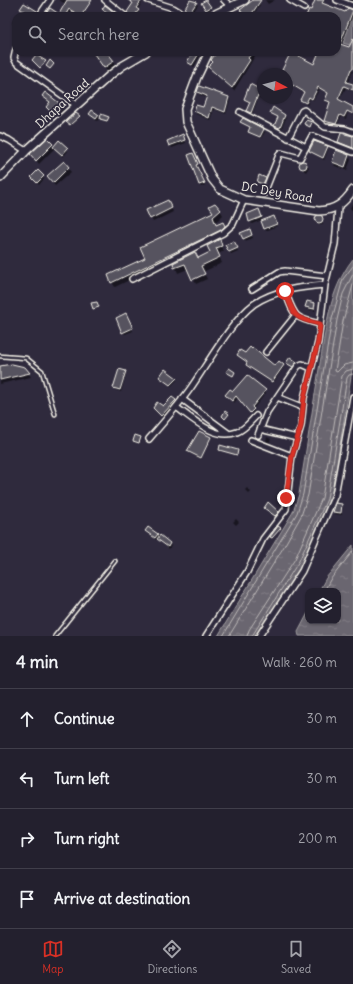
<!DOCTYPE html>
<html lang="en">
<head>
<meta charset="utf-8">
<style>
  :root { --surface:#23202e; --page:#2f2d3a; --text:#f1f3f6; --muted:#a3a3aa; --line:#403e4a; --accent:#d93025 }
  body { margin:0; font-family:Delius,sans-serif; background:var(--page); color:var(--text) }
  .controls { position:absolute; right:12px; bottom:12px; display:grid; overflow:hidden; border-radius:8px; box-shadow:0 1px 3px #0004 }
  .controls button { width:36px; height:36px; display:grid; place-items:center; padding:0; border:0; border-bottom:1px solid var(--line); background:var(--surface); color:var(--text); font:20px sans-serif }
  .compass { position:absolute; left:257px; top:68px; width:36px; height:36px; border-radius:50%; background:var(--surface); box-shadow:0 1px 3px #0004; rotate:97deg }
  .stop { position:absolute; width:12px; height:12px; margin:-9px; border:3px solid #d93025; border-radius:50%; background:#fff }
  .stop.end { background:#d93025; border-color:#fff; box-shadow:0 1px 4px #0008 }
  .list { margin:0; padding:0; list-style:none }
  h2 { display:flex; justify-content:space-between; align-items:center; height:52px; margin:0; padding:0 16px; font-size:17px }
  h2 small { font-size:13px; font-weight:400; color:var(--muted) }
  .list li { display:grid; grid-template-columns:26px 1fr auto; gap:12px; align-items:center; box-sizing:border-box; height:60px; padding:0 16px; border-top:1px solid var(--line) }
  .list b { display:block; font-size:15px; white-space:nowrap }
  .list em { font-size:13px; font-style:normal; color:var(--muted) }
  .icon { flex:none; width:22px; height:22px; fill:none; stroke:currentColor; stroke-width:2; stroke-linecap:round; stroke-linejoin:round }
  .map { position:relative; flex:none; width:353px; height:636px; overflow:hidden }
  .search { position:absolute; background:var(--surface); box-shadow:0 1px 3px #0004; left:12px; right:12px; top:12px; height:44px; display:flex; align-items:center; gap:10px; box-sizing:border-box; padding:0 14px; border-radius:12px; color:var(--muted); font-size:15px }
  .sheet { height:292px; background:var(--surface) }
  nav { display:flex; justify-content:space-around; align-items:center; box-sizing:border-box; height:56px; border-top:1px solid var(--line); background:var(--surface); font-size:11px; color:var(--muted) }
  nav a { display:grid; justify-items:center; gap:2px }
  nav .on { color:var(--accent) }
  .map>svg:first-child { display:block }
</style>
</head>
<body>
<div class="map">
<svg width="353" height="636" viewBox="0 0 353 636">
  <defs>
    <pattern id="water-ripples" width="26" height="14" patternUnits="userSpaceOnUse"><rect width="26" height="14" fill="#6a6670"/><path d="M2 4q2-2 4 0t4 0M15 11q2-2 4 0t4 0" fill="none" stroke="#807c84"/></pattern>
  </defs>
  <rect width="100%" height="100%" fill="#2f2a3d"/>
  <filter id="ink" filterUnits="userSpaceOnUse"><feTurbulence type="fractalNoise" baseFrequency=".025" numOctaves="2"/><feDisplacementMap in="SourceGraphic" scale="8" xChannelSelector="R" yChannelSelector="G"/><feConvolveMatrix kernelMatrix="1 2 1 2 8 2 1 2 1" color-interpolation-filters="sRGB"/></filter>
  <g filter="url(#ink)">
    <path fill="url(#water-ripples)" stroke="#a19ea0" d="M 353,16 L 353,46 L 343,43 Z
      M 353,259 L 353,364 L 331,500 L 303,563 L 255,636 L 218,636 L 293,512 L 299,494 C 306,452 312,411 319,369 C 326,331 328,291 353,259 Z
      M 353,545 L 353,636 L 299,636 L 298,632 L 308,613 L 308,621 L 338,621 L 338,591 L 319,591 L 326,578 Z"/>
    <path fill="#0007" d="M 59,0 L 88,0 L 84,11 L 86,14 L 79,16 L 71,11 L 68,16 L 51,16 L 48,12 L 59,15 L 66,4 Z
      M 136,0 L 142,3 L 137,10 L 139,13 L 137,16 L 130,16 Z
      M 191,0 L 198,5 L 191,15 L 185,10 Z
      M 255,0 L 258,0 L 260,5 L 254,14 L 255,16 L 245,16 L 241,10 Z
      M 265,0 L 275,0 L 268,4 Z
      M 318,0 L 325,0 L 323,4 L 346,13 L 348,9 L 353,10 L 353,16 L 341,46 L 353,49 L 353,71 L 348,82 L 353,85 L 353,91 L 346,88 L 339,100 L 353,107 L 353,115 L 348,112 L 346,119 L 341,117 L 337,126 L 326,123 L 325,121 L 331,104 L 326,100 L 329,94 L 320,89 L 313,100 L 310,99 L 307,105 L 301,100 L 304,93 L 291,85 L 290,83 L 292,80 L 287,77 L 287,74 L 282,74 L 292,52 L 303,52 L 300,58 L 314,65 L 319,53 L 317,52 L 337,52 L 337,16 L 308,16 Z
      M 347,0 L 353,0 L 353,3 Z
      M 206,1 L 211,10 L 208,12 L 203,3 Z
      M 21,9 L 37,12 L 37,16 L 32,16 Z
      M 171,13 L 174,16 L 168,16 Z
      M 14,20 L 16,21 L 16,27 L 12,23 Z
      M 99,52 L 106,52 L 115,65 L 107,71 L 97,58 Z
      M 127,52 L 136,52 L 130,55 Z
      M 191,52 L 202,52 L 194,67 L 188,62 L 193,53 Z
      M 218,52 L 253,52 L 255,56 L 234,91 L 210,67 L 214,63 Z
      M 263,91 L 263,98 L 276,98 L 274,104 L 259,97 L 252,114 L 248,113 L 247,111 L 251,105 L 245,99 Z
      M 198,92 L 228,97 L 230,100 L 226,114 L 214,109 L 210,120 L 196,114 L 195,111 L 203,109 L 207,98 L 200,95 Z
      M 43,96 L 62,106 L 64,108 L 56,117 L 47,108 L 51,103 Z
      M 272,113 L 285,116 L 286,118 L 281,130 L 276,126 L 279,118 Z
      M 90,114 L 98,115 L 100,118 L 97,121 Z
      M 79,117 L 71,125 L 68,123 Z
      M 241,122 L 263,130 L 265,132 L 261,138 L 250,133 L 251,128 Z
      M 353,137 L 353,151 L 341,145 L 339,142 Z
      M 184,138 L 186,143 L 172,148 L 169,141 Z
      M 60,142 L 68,151 L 63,157 L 55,148 L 39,164 L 32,155 L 52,145 L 54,148 Z
      M 327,147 L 328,150 L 324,160 L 310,151 Z
      M 189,155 L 194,156 L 198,167 L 197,167 L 205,185 L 201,187 Z
      M 349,156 L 351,160 L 347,170 L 335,166 L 333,162 Z
      M 63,162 L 71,172 L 55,186 L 48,176 Z
      M 303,162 L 309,167 L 306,172 L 299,167 Z
      M 32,177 L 43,177 L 44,179 L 39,185 Z
      M 265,178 L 266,181 L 265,186 L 260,184 L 258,182 Z
      M 353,202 L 353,211 L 350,208 Z
      M 170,205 L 173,212 L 153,222 L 151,218 Z
      M 220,210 L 223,215 L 215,223 L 216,226 L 223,223 L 227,231 L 223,234 L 115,287 L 112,282 Z
      M 260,213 L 262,220 L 252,224 L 250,221 Z
      M 317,217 L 322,217 L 323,225 L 318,225 Z
      M 275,220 L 277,226 L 266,231 L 265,228 Z
      M 250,232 L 253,238 L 245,241 L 241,233 Z
      M 219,241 L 224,251 L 218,254 L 222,263 L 203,272 L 188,269 L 178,273 L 174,263 L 197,259 L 211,253 Z
      M 234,242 L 238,251 L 231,254 L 226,245 Z
      M 205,275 L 207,279 L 196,284 L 194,280 Z
      M 315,304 L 315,311 L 308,309 L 306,307 Z
      M 127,317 L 133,331 L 125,334 L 123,332 Z
      M 239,356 L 275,367 L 284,367 L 273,383 L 247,366 L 248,363 Z
      M 1,364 L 2,366 L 25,368 L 31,377 L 0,384 Z
      M 125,372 L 126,374 L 121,392 L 116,390 L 115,388 Z
      M 161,378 L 176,378 L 177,380 L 171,386 Z
      M 265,391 L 266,393 L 253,409 L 254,412 L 252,414 L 238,398 L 234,403 L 226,395 L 234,393 Z
      M 175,401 L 176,403 L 162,417 L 155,410 Z
      M 267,437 L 271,439 L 269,443 L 266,441 Z
      M 210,438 L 201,459 L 189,452 Z
      M 247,488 L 251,492 L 249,494 L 245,490 Z
      M 342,505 L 342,515 L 335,514 L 334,511 Z
      M 236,519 L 239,522 L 236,525 L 233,522 Z
      M 149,528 L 170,544 L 171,546 L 169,549 L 158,539 L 157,540 L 148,533 L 147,531 Z"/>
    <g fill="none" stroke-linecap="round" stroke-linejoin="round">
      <path stroke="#bdb9b8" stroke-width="1" d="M 353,285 L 343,321 L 335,371 L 337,372 L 344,365 L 353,363
        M 324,591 L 330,580 L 353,551
        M 223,636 L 297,513 L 303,494 L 332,319 L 343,279 L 353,266
        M 229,636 L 283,548 L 301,516 L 308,495 L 337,320 L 343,294 L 353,274
        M 247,636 L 249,630 L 295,559 L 322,498 L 342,376 L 346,371 L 353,369
        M 252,636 L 299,561 L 327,499 L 347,378 L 349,375 L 353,374"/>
    </g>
    <path fill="#56525f" stroke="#f4f1e8" d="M 67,0 L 92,0 L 81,16 L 76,16 L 77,14 L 69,9 L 65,16 L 53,16 L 47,12 L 50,8 L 59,14 Z
      M 128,0 L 142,0 L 136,8 L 139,10 L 134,16 L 129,16 L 127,12 L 133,3 Z
      M 190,0 L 197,2 L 189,14 L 184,10 Z
      M 206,0 L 211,7 L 206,10 L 201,3 Z
      M 253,0 L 261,0 L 253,12 L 249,16 L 245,16 L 240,10 Z
      M 315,0 L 324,0 L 322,3 L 345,12 L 348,8 L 353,10 L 340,44 L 349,47 L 353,39 L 353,69 L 351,69 L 346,82 L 353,84 L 353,90 L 344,86 L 338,99 L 353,107 L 353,114 L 347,111 L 344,117 L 340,115 L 336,124 L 324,121 L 330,102 L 325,100 L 328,93 L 318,87 L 312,99 L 309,97 L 306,103 L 300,100 L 304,92 L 289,83 L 291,79 L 287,76 L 287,74 L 280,74 L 291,52 L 301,52 L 299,56 L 314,64 L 319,52 L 337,52 L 337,16 L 306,16 L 309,9 L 311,10 Z
      M 24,3 L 37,11 L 35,16 L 20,9 Z
      M 105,5 L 119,16 L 110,16 L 102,9 Z
      M 97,52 L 107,52 L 114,61 L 104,68 L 94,54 Z
      M 193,52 L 200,52 L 192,65 L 187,62 Z
      M 217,52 L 253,52 L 248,58 L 250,60 L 232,88 L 208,67 L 213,62 L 211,60 Z
      M 36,55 L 46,61 L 40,68 L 32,60 Z
      M 50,60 L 54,64 L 50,69 L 46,66 Z
      M 250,84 L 263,91 L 263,97 L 258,95 L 251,113 L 246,111 L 250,102 L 244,99 Z
      M 199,86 L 229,97 L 225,112 L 212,107 L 209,118 L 194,111 L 196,105 L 203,107 L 207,96 L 197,92 Z
      M 45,92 L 63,106 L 54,115 L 46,107 L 50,102 L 42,96 Z
      M 273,107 L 285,115 L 280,128 L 274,126 L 278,117 L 270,113 Z
      M 92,110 L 99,115 L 96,119 L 89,114 Z
      M 76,113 L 80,116 L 70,125 L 66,122 Z
      M 101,114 L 109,117 L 107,121 L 100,119 Z
      M 243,118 L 264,129 L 260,137 L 248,132 L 250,127 L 240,122 Z
      M 306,120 L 312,122 L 310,127 L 304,124 Z
      M 341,133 L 353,136 L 353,148 L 338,142 Z
      M 183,134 L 185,140 L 169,146 L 167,141 Z
      M 47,138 L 53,144 L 36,161 L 30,154 Z
      M 59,140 L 68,148 L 62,155 L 53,147 Z
      M 314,141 L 328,146 L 323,158 L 309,151 Z
      M 336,150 L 349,155 L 345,167 L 332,162 Z
      M 193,153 L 198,164 L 196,165 L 205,183 L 199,185 L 188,155 Z
      M299 165a4 4 0 1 1 8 0a4 4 0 1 1-8 0Z
      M 64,161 L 69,167 L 53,183 L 47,176 Z
      M 38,170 L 44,176 L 37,183 L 31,177 Z
      M 259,175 L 266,178 L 263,184 L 257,182 Z
      M 168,200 L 172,208 L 150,219 L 146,210 Z
      M 215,203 L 221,210 L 213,217 L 216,225 L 223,222 L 225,226 L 221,230 L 111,283 L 108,275 L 145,258 L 140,247 L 213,212 L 209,206 Z
      M 259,209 L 262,217 L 249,222 L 247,214 Z
      M315 219a4 4 0 1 1 8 0a4 4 0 1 1-8 0Z
      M 274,216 L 277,224 L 264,229 L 261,221 Z
      M 250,229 L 252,235 L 243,239 L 240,233 Z
      M 220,239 L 222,246 L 216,248 L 220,257 L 201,266 L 205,274 L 192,280 L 185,264 L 174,268 L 173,263 L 195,252 L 198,258 L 210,252 L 207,246 Z
      M 234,241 L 238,248 L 229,252 L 225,245 Z
      M 307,301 L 315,303 L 314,309 L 305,307 Z
      M 97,302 L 99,307 L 93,309 L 91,303 Z
      M 126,313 L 133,328 L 122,333 L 116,318 Z
      M 250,347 L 252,349 L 253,348 L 275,366 L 279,361 L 284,365 L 272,382 L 246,365 L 247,362 L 237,355 L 240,350 L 245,353 Z
      M 290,357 L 297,362 L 293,367 L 286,363 Z
      M 12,364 L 25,367 L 30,373 L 0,380 L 0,366 Z
      M 229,368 L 235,372 L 233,376 L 226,372 Z
      M 119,369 L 126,371 L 120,390 L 113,388 Z
      M 165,369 L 177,378 L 170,385 L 159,377 Z
      M 247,375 L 266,390 L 252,407 L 254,409 L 250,413 L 236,396 L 232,401 L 225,395 L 230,389 L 233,391 Z
      M 172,397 L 176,400 L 161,416 L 153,408 L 157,402 L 163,406 Z
      M 225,411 L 229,414 L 225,419 L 222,416 Z
      M 199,431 L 211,437 L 201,458 L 187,451 Z
      M 135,435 L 141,437 L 139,443 L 133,441 Z
      M 220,445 L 238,450 L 237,455 L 219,450 Z
      M 268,502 L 279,512 L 275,516 L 264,508 Z
      M 336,503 L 342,504 L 341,513 L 333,512 Z
      M 278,526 L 281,528 L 272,538 L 270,537 Z
      M 148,527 L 158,534 L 155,538 L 145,531 Z
      M 160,535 L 170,543 L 168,547 L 157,539 Z"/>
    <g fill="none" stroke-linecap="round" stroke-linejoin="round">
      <g stroke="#f4f1e8" stroke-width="5.5">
        <path id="lane" d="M 0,356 L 26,358 L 42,371 L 55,414
          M 55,636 L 115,561"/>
      </g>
      <g stroke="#f4f1e8" stroke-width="8">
        <path id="street" d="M 105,0 L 125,16
          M 148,0 L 173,8 L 186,16
          M 224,0 L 231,7
          M 290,0 L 304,8
          M 337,0 L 353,6
          M 39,16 L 50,0
          M 16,49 L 14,58 L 16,62 L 76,105
          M 240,112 L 306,147
          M 0,136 L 9,140 L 26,151
          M 288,138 L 302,111 L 304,110 L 325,127 L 345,129 L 353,132
          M 264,193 L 279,155 L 281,153 L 300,158 L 312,136 L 353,152
          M 132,279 L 223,233 L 233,224 L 244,200
          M 252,289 L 279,272 L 285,271 L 327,276
          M 285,291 C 295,317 293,318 320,324
          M 266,352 L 295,316
          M 277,397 L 302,407
          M 182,399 L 228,433
          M 176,407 C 192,418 215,441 237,432 C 245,429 250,422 256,416
          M 260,429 L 297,438
          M 258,435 L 267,412 L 298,366 L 302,364 L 311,368
          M 149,439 C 163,423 177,407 190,389 C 207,365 231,321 254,304 C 274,290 302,287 325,285
          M 251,440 L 292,456
          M 206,636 L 247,572 L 263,539 L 286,509 L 292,456 L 301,426 L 304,398 L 318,342 L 325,285 L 335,244 L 338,208
          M 259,636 L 302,571 L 335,495 L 353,397"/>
      </g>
      <g stroke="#f4f1e8" stroke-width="10">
        <path id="secondary" d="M 211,16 L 245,0
          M 209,52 L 197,77 L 185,109 L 186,122 L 212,179 L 220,189 L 244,200 L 319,211 C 336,210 344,203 353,190
          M 0,178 L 26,151 L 109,76 L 122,66 L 146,52"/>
      </g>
      <use href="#lane" stroke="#2f2a3d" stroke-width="2.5"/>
      <use href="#street" stroke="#2f2a3d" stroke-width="5"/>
      <use href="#secondary" stroke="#2f2a3d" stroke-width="7"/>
    </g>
  </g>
  <g fill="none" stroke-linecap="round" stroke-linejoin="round" filter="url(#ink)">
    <path stroke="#d93025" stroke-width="5" d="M 285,291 C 295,317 293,318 320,324 L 318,342 L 304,398 L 301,426 L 292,456 L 286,498"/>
  </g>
  <g text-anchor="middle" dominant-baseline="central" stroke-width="3.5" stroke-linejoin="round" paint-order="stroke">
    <g font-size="12" fill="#f4f1e8" stroke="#2f2a3d">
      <text transform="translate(62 103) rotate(-42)">Dhapa Road</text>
      <text transform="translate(277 192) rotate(10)">DC Dey Road</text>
    </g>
  </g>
</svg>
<div class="controls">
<button><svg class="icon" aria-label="layers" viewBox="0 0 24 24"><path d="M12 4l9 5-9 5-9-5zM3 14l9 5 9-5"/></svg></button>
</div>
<svg class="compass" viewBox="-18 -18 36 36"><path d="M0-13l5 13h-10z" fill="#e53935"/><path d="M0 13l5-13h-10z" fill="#a3a3aa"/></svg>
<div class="stop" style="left:285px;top:291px"></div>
<div class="stop end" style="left:286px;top:498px"></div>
<div class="search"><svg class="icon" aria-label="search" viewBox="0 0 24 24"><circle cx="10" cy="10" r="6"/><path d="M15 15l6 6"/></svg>Search here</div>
</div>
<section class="sheet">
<h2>4 min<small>Walk · 260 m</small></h2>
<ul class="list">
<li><svg class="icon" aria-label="ahead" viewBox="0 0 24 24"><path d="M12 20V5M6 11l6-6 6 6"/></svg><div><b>Continue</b></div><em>30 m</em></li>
<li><svg class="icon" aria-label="left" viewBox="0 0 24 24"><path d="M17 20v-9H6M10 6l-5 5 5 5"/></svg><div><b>Turn left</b></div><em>30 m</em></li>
<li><svg class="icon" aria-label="right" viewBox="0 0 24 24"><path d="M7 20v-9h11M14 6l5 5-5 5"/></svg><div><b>Turn right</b></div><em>200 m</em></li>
<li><svg class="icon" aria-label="arrive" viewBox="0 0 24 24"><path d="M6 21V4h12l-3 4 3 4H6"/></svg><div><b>Arrive at destination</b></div></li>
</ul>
</section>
<nav>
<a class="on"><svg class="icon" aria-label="map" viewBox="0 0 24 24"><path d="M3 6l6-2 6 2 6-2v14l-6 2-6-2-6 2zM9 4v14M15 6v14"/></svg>Map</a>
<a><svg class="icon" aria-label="directions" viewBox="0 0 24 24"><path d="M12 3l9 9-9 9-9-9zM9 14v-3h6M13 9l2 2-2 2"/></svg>Directions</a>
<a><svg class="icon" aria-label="saved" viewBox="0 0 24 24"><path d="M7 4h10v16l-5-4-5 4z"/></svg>Saved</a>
</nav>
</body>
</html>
